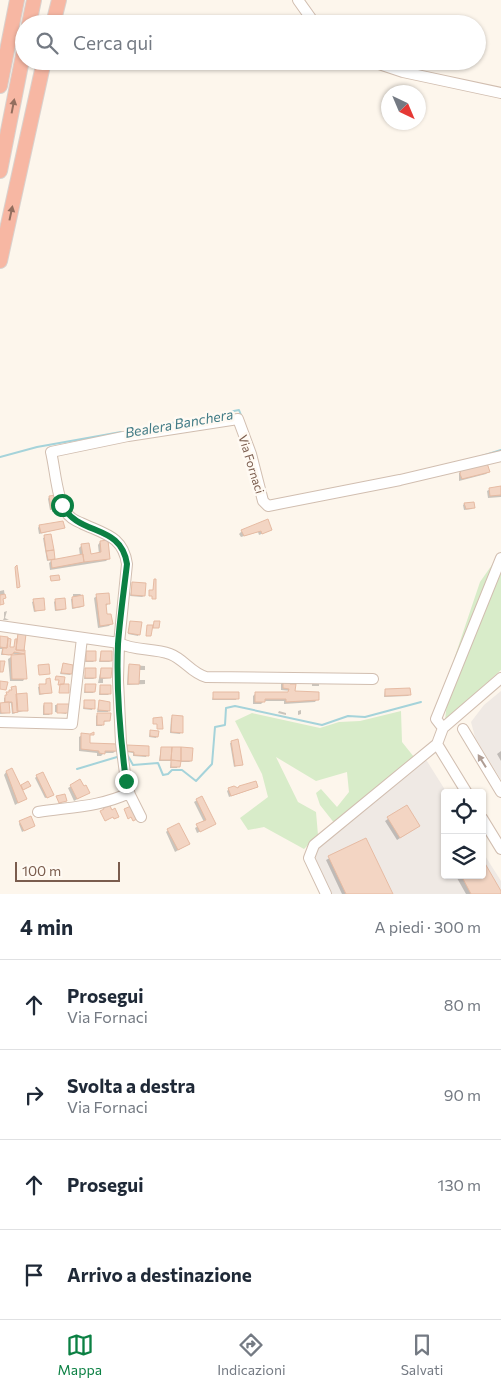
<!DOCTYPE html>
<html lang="it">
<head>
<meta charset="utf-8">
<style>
  :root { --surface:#fff; --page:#f2f2f3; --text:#1f2937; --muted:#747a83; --line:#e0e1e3; --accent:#0b8043 }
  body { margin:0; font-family:Commissioner,sans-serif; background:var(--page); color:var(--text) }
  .controls { position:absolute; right:15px; bottom:15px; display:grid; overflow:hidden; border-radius:5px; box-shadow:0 1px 4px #0004 }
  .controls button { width:45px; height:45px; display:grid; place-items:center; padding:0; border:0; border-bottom:1px solid var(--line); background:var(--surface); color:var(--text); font:25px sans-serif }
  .compass { position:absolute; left:381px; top:85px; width:45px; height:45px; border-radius:50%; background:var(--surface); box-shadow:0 1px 4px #0004; rotate:136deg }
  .scale { position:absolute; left:15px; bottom:12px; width:105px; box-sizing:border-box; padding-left:5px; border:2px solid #7a5c4d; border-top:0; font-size:14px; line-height:18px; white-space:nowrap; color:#7a5c4d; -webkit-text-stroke:4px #fffaf3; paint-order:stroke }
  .stop { position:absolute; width:15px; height:15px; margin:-11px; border:4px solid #0b8043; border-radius:50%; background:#fff }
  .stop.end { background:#0b8043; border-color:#fff; box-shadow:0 1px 5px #0008 }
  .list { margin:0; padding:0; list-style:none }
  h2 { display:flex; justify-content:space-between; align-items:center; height:65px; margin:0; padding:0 20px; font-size:21px }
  h2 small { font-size:16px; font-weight:400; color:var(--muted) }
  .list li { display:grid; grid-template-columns:32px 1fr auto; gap:15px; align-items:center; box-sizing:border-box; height:90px; padding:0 20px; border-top:1px solid var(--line) }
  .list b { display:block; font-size:19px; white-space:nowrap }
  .list p { margin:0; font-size:16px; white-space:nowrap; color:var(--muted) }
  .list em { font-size:16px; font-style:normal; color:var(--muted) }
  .icon { flex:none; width:28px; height:28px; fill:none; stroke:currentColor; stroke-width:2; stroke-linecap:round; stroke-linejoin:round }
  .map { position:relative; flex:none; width:501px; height:894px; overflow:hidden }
  .search { position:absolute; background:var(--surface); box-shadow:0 1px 4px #0004; left:15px; right:15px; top:15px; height:55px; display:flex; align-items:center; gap:12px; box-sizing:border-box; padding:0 18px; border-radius:28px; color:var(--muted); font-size:19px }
  .sheet { height:425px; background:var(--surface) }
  nav { display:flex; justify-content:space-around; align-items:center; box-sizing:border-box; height:70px; border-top:1px solid var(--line); background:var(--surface); font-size:14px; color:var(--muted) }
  nav a { display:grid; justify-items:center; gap:2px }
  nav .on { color:var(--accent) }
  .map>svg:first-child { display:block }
</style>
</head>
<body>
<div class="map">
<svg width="501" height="894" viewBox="0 0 501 894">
  <rect width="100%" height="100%" fill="#fdf6ec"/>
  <path fill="#efe9e4" d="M 501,691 L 501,780 L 475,737 L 471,722 L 484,705 Z
    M 425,758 L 447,793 L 445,793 L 445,875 L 482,875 L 482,851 L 501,881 L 501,894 L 331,894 L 313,858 L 316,850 Z"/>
  <path fill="#d8ecc9" d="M 501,552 L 501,670 L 445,720 L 451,668 L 480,582 Z
    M 401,711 L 402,742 L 414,757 L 335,824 L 320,805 L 316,793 L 321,789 L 337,807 L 349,792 L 347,772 L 316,781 L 276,757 L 298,802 L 316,812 L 318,835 L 304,849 L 264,827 L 248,830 L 240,818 L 268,797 L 262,774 L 235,721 L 252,713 L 320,728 L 339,722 L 360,721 Z"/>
  <path fill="#0003" d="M 462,470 L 488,472 L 486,474 L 459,481 L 459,473 Z
    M 501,488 L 501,497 L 488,498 L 487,491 L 490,489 Z
    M 49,497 L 58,510 L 57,511 L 52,512 L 52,510 L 50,510 L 48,499 Z
    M 473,503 L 472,509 L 464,510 L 463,505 L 464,504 Z
    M 39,526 L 63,528 L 39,534 L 38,528 Z
    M 271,530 L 259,535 L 258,532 L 241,537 L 239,534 L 242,531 Z
    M 50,535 L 54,560 L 80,556 L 79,548 L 82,545 L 90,555 L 99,554 L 98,545 L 100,542 L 109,558 L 106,561 L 50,570 L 49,563 L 52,560 L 47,561 L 43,538 Z
    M 133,583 L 144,596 L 142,597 L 130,596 Z
    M 4,590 L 5,598 L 2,600 L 2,604 L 0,605 L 0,591 Z
    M 73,594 L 81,594 L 79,597 L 83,606 L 82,607 L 72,609 L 71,599 L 73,598 Z
    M 97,596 L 109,603 L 106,606 L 106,616 L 111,624 L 109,626 L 98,628 L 94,598 Z
    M 56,600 L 65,608 L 63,610 L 55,611 L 54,602 Z
    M 34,601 L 44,609 L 34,612 L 32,602 Z
    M 7,611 L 5,618 L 9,620 L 3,620 L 4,618 L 4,612 Z
    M 130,622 L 139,634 L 138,636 L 128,634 Z
    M 18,634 L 24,635 L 25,678 L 23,681 L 10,681 L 8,659 L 11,657 L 20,655 L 12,654 L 11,655 L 1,655 L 2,649 L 0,649 L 0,638 L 10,640 L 9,648 L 14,649 Z
    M 87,652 L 94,661 L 93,662 L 85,662 Z
    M 101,652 L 111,661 L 109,662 L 99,662 Z
    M 63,665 L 71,674 L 70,675 L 60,674 Z
    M 129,665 L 145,666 L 145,670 L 138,670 L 138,682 L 140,680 L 145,680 L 145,684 L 127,685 L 128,667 Z
    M 86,669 L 95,678 L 93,679 L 84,679 Z
    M 101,669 L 110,678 L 103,679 L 103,683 L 98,683 Z
    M 47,680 L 50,693 L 39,695 L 38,687 L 45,685 Z
    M 283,682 L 294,692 L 317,699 L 315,702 L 284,704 L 284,701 L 264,701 L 261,704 L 253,704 L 253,696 L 256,693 L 292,693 L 292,691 L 281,690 L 281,684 Z
    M 319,682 L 319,686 L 312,686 L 312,683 Z
    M 85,685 L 94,692 L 93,693 L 84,693 Z
    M 100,686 L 110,693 L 108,695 L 99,695 Z
    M 12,688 L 27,710 L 12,714 L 11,703 L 7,704 L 8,713 L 0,714 L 0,704 L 4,704 L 4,698 L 11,692 Z
    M 385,690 L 409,695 L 408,696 L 384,697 Z
    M 214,693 L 237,698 L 236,700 L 212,700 Z
    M 85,701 L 93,708 L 92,710 L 83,709 Z
    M 99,702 L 109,710 L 108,712 L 97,712 Z
    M 44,704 L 51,713 L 49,715 L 43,715 L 43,706 Z
    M 68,705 L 66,714 L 55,712 L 55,705 Z
    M 301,710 L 301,714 L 298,715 L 298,711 Z
    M 279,711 L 286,713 L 286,715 L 278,713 Z
    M 98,714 L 109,721 L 103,722 L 102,726 L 96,726 L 96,716 Z
    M 173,717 L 181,732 L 180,734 L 170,733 L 171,718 Z
    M 150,731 L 157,736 L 156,738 L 149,737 Z
    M 82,735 L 89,744 L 116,751 L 113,753 L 104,753 L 101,756 L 97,756 L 97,753 L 79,751 L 79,737 Z
    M 237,741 L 241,764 L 234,767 L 230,743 Z
    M 128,746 L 147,755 L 146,757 L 133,756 L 133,753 L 126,752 Z
    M 161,748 L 191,761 L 189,762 L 179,762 L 177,768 L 170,768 L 171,761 L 159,761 Z
    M 501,751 L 501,761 L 497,754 Z
    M 6,772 L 20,788 L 22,786 L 29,786 L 21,790 L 25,799 L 15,805 L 4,775 Z
    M 37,776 L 51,796 L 45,798 L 35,778 Z
    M 80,781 L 88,793 L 74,801 L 68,788 Z
    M 255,788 L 229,797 L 227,791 L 229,789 Z
    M 197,800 L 212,826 L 197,833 L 195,828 L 204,822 L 194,802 Z
    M 407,806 L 416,828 L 397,840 L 385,821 Z
    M 20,822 L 32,827 L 22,832 L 19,824 Z
    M 168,830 L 189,844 L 175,852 L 166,832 Z
    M 365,840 L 391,894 L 342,894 L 326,860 Z
    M 482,862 L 501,894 L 466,894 L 457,878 L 460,875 L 482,875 Z"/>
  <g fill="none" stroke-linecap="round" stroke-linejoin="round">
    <path stroke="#a5d3da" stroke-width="2" d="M 136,430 L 239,410 L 241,415
      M 482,456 L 501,450
      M 0,457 L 37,447 L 121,432
      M 128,756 L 133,765 L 158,763 L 163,775 L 168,774 L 172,770 L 182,770 L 196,781 L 212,764 L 215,727 L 225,725 L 226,708 L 235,706 L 322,725 L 348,716 L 365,717 L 421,702
      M 77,769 L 117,757"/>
  </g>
  <path fill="#f3d5c3" stroke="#e6bba3" d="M 487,463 L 490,472 L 462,479 L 460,474 L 461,469 Z
    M 501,486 L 501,495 L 490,496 L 489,488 Z
    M 57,495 L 60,510 L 54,511 L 53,509 L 51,509 L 49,496 Z
    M 474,502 L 475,508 L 466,509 L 464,503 Z
    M 268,519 L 272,530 L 262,534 L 261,531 L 244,536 L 241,530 Z
    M 63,521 L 65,528 L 41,533 L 39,525 Z
    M 51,534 L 54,550 L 46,551 L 44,535 Z
    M 108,540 L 110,559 L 84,562 L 81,544 L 89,543 L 91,554 L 101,552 L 100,541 Z
    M 54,550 L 55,559 L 48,560 L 46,551 Z
    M 83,554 L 84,562 L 52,568 L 51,560 Z
    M 17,565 L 20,587 L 17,588 L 15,567 Z
    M 59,575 L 60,580 L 51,581 L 50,576 Z
    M 154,579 L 156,579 L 156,599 L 152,599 L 152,596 L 149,596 L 149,590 L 153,590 Z
    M 132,582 L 146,583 L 145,596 L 131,595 Z
    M 109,593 L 110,604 L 106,604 L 107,614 L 111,614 L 113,624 L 100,626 L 96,594 Z
    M 5,594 L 6,598 L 3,599 L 4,604 L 0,605 L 0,595 Z
    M 83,595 L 84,606 L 73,608 L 72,597 Z
    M 44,598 L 45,610 L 35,611 L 33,599 Z
    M 65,598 L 66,609 L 56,610 L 55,599 Z
    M 130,621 L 142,622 L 140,635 L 128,633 Z
    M 154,621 L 160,621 L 159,628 L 153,628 Z
    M 147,625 L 153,625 L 151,636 L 146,636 Z
    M 18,633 L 26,634 L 24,651 L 16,650 Z
    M 0,636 L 8,637 L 7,648 L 0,647 Z
    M 8,638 L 11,639 L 10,647 L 14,647 L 15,639 L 17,639 L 16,650 L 25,650 L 25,654 L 14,652 L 13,654 L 9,655 L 2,654 L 3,648 L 7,648 Z
    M 86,651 L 96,651 L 96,661 L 86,661 Z
    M 101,651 L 112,651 L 112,661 L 100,661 Z
    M 25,654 L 27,679 L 12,679 L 11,655 Z
    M 0,661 L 5,661 L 3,672 L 0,672 Z
    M 63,663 L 73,665 L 72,674 L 61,673 Z
    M 49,664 L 50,674 L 39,675 L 38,665 Z
    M 129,664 L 140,665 L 139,684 L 128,684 Z
    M 85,668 L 96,668 L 96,678 L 85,678 Z
    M 101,668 L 112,668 L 111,678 L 100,678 Z
    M 56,676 L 65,677 L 64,684 L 58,685 L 59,680 L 55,680 Z
    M 50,678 L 52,693 L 40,694 L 39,684 L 46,684 L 46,679 Z
    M 0,681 L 8,682 L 6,690 L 0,689 Z
    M 283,681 L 289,681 L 290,684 L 296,684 L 295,691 L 319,692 L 319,700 L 286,702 L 286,699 L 265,699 L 265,702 L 255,702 L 255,692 L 288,692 L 289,689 L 283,688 Z
    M 60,684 L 69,684 L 69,693 L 59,693 Z
    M 85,684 L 96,684 L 95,692 L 85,692 Z
    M 100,685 L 111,685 L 111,694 L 100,694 Z
    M 16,686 L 18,712 L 13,713 L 12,702 L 5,702 L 5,695 L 7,695 L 6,692 L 9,692 L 9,690 L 12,690 L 11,687 Z
    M 410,688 L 411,695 L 385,696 L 385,689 Z
    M 213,692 L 239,692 L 239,699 L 213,699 Z
    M 27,693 L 28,711 L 17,711 L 16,694 Z
    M 84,700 L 95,700 L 95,709 L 84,708 Z
    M 99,700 L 110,702 L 110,711 L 98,710 Z
    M 9,702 L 10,713 L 1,713 L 0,703 Z
    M 44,703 L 52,703 L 52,714 L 44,714 Z
    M 57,704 L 69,704 L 69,713 L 57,713 Z
    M 97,713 L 111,713 L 110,721 L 104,721 L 104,725 L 97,725 Z
    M 172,715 L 183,716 L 183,733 L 171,732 Z
    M 162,717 L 163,729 L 157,729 L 157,724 L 153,724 L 153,718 Z
    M 150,730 L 159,731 L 158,737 L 150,736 Z
    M 94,732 L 94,735 L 90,735 L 90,743 L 118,744 L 117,751 L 105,751 L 105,754 L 99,753 L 99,751 L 81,749 L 81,733 L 90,734 Z
    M 238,739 L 243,765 L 235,766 L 231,741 Z
    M 127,745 L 149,746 L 149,756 L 134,755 L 134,752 L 127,751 Z
    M 161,747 L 172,747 L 171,760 L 160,760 Z
    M 172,747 L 181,747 L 181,761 L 171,760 Z
    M 181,747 L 193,748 L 192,761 L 181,761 Z
    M 171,760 L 181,761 L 180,767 L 171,767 Z
    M 12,768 L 27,799 L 18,803 L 6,771 Z
    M 43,772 L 54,795 L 47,798 L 36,775 Z
    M 80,779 L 84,786 L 86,785 L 90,793 L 77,799 L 70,785 Z
    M 28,781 L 31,786 L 23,790 L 21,785 Z
    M 256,781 L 258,787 L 231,796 L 228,788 L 234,786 L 238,788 L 239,786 Z
    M 65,794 L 67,801 L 59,803 L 56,796 Z
    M 202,796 L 216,824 L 200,832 L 196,824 L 206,820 L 196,799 Z
    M 108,802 L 112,810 L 115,808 L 119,817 L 114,819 L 113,817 L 105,821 L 100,811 L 104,809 L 102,805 Z
    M 407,805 L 420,826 L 400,838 L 387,817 Z
    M 131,806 L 137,819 L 133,821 L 131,817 L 128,819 L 124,809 Z
    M 31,816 L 35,826 L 24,831 L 19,821 Z
    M 179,823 L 190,844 L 178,850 L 167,829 Z
    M 366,838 L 393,894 L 346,894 L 328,856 Z
    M 483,860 L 501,891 L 501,894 L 471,894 L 461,875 L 482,875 Z"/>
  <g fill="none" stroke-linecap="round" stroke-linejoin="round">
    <g stroke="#d1beb0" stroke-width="12">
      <path id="minor" d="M 298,0 L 315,24
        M 370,61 L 403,72 L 501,93
        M 0,626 L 119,643 C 134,651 153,648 170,654 C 184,659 191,673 206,677 L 373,679
        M 0,722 L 72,724 L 82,638
        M 443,728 L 436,719 L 501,558
        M 463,729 L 501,792
        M 437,744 L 467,793
        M 38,812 C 69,807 100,807 129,793
        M 141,817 L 130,795 L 126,781 L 121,743 L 118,680 L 119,643 L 127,564 C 123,536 104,534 81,523 C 76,521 69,517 66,512 C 57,500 55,468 51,452 L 128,436 L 238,419 L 251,454 L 263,501 L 268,506 L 400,480 L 501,456
        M 482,818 L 501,849
        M 326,894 L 309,858 L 314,845 L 437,744 L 443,728 L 501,678"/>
    </g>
    <g stroke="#dad1cd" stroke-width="16">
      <path id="highway" d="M 29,24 L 34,0
        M 53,24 L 59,0
        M 0,86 L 17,0
        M 0,171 L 24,50
        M 0,261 L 44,61"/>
    </g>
    <use href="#minor" stroke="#fff" stroke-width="10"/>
    <use href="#highway" stroke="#f7b7a3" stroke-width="14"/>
  </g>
  <defs><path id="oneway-solid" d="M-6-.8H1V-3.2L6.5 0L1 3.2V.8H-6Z" transform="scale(1.25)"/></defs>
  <g fill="#936e5e">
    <use href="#oneway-solid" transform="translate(13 106) rotate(-79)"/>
    <use href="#oneway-solid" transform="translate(11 213) rotate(-78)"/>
  </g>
  <use fill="#af9d94" href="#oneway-solid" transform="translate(482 761) rotate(-122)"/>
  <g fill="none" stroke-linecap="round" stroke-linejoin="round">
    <path stroke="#0b8043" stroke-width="6" d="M 62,505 C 79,537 121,523 127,564 C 124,590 120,617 118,644 C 116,690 120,735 126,781"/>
  </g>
  <g text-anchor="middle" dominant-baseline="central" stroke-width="5" stroke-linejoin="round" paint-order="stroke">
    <g font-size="12" fill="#7a5c4d" stroke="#fffaf3">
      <text transform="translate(252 464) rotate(73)">Via Fornaci</text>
    </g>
    <g font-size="14" font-style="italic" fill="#437c86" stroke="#fffaf3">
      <text transform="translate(179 423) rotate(-10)">Bealera Banchera</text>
    </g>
  </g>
</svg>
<div class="controls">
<button><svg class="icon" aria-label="locate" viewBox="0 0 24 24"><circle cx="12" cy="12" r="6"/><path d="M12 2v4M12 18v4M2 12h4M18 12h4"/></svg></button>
<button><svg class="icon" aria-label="layers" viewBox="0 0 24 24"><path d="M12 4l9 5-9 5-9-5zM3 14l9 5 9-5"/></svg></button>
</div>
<svg class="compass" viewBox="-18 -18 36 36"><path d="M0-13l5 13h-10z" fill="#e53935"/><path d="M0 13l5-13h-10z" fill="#747a83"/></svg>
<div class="scale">100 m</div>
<div class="stop" style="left:62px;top:505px"></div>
<div class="stop end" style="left:126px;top:781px"></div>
<div class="search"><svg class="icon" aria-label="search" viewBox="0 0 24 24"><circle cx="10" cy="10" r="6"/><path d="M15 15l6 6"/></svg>Cerca qui</div>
</div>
<section class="sheet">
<h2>4 min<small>A piedi · 300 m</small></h2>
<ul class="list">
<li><svg class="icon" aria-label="ahead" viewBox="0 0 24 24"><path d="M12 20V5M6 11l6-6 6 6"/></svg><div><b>Prosegui</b><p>Via Fornaci</p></div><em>80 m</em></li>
<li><svg class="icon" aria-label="right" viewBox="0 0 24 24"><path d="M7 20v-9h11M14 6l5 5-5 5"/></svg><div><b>Svolta a destra</b><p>Via Fornaci</p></div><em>90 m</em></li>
<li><svg class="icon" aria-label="ahead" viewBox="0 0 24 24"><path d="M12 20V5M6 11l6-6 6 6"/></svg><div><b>Prosegui</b></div><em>130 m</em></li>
<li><svg class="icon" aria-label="arrive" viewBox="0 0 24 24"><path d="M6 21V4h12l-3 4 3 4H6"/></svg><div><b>Arrivo a destinazione</b></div></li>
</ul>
</section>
<nav>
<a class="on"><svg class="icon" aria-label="map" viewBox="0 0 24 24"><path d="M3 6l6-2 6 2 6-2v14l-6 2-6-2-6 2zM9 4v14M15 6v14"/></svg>Mappa</a>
<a><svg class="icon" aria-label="directions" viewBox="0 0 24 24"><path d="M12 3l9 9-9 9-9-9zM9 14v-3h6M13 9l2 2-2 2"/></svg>Indicazioni</a>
<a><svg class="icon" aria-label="saved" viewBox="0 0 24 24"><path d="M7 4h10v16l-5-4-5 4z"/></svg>Salvati</a>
</nav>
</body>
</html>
